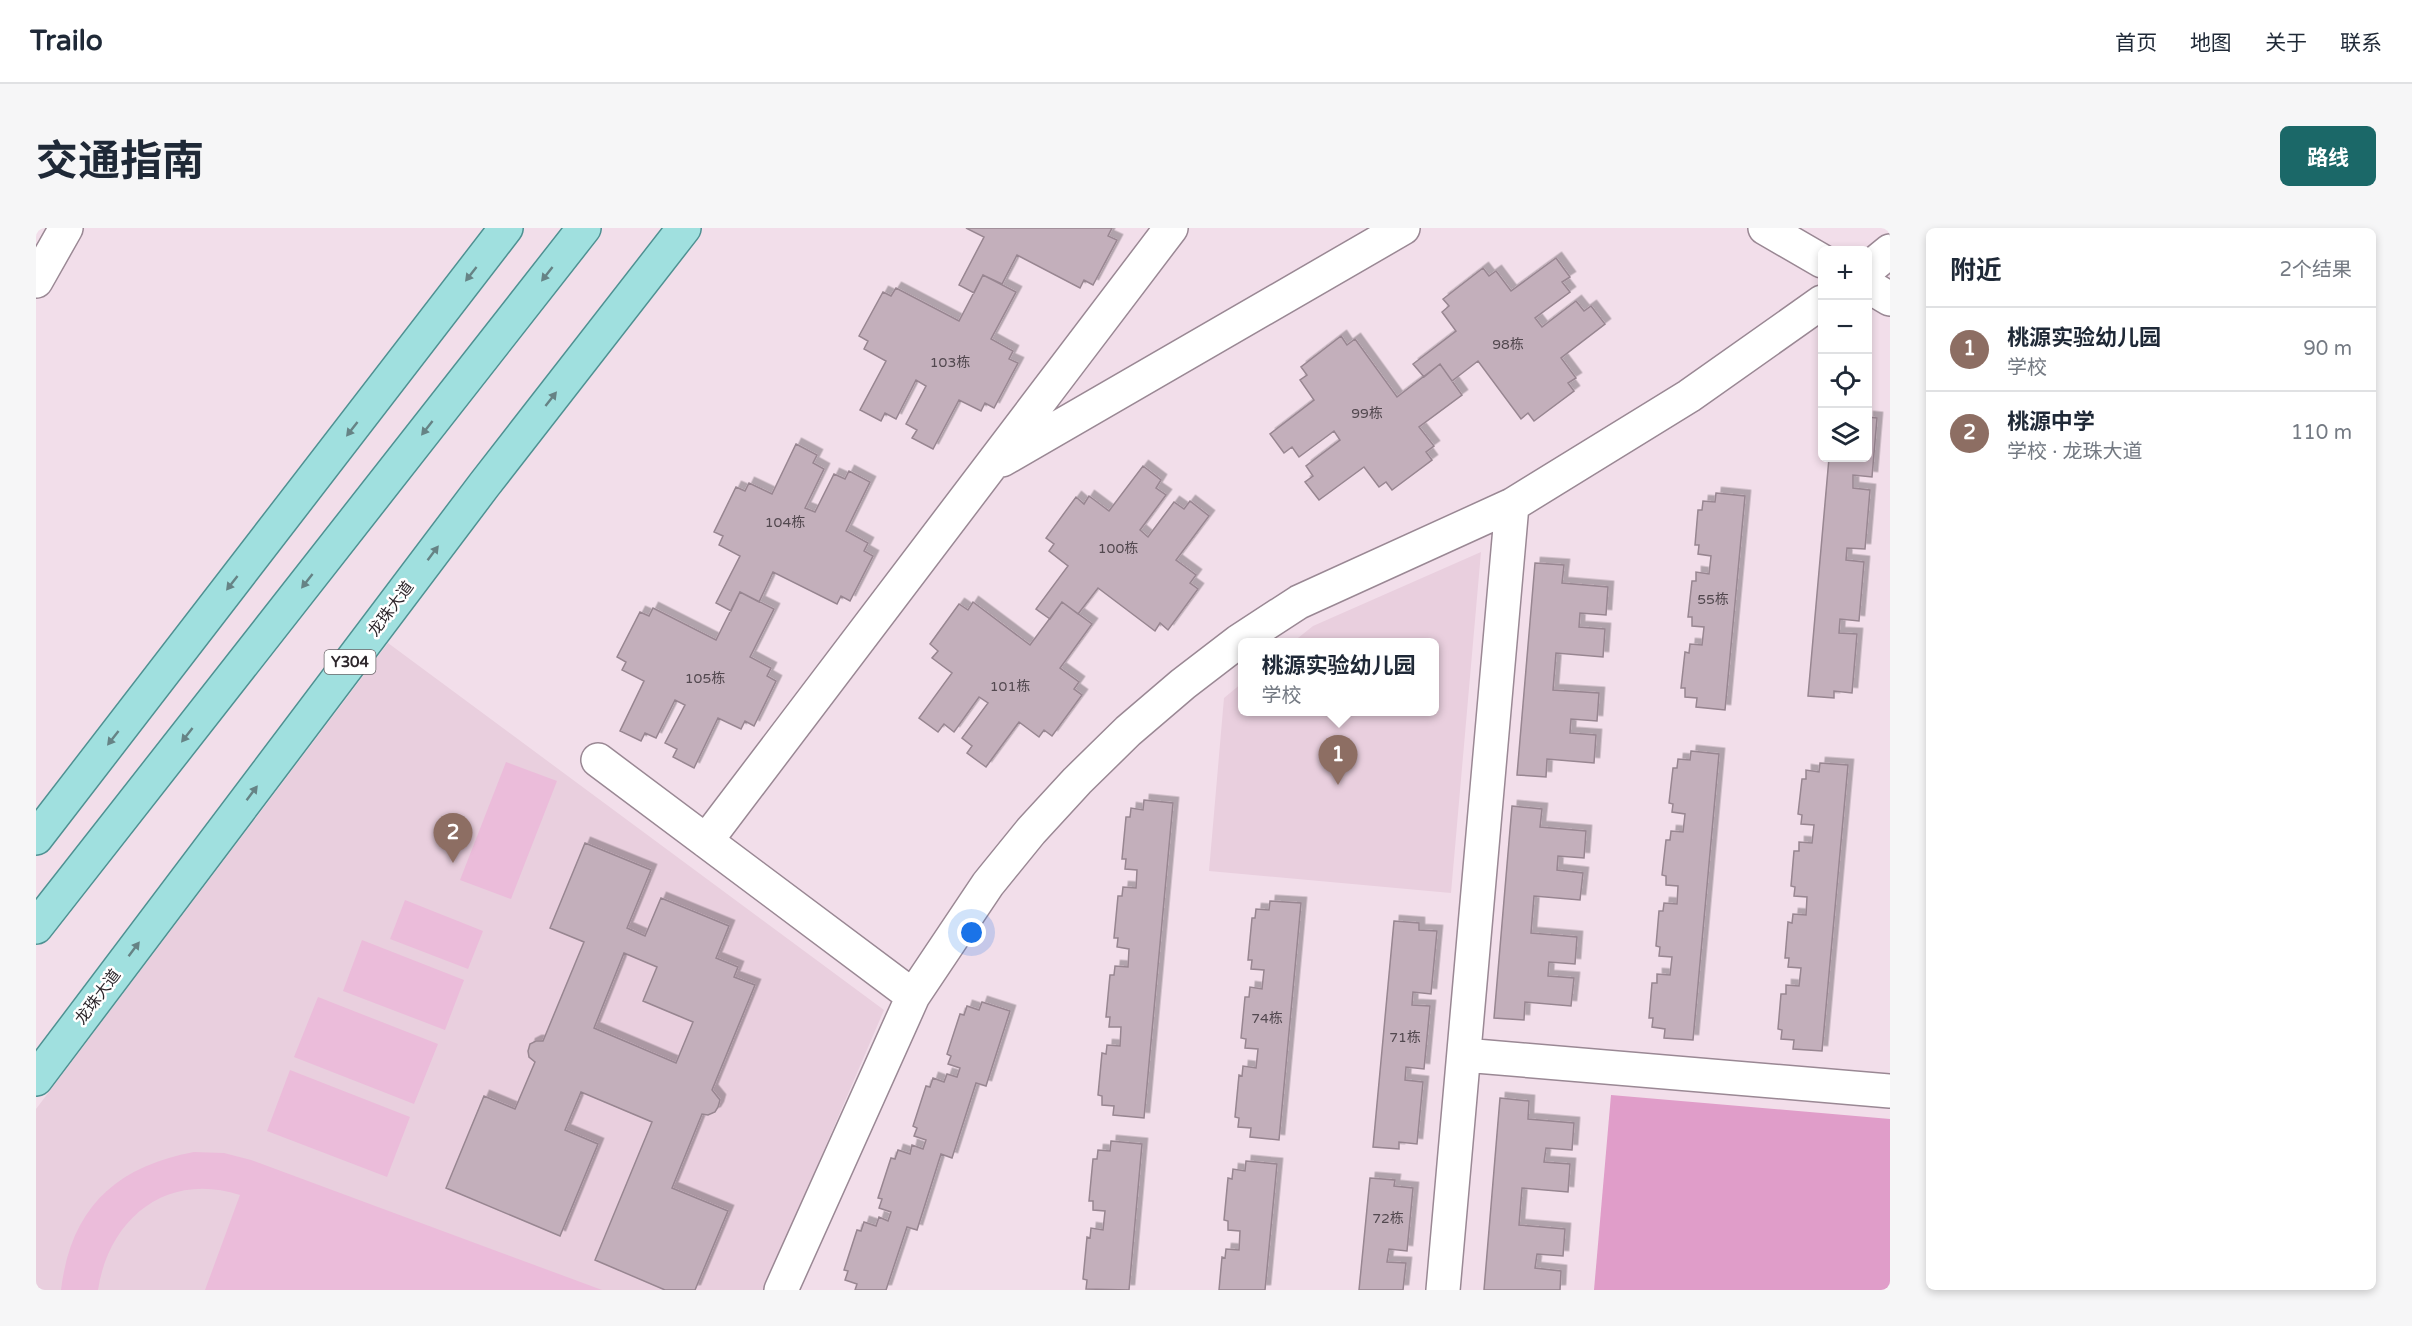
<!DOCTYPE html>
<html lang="zh">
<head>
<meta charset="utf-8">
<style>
  :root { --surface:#fff; --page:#f6f6f7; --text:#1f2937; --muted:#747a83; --line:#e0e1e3; --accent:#1b6868 }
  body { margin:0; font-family:"Varela Round","Noto Sans SC",sans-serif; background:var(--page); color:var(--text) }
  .controls { position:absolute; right:18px; top:18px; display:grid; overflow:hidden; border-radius:9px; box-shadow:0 3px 9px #0003 }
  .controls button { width:54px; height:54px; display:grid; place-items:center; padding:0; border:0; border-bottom:2px solid var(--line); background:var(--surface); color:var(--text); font:30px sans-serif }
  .you { position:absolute; left:936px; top:705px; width:21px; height:21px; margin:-15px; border:4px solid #fff; border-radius:50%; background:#1a73e8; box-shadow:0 0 0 9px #1a73e833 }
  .badge { display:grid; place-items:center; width:39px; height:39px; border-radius:50%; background:var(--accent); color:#fff; font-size:20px; font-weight:700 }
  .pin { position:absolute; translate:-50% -50px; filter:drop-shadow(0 2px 3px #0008) }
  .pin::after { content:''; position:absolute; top:32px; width:21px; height:18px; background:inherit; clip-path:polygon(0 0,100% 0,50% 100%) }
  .popup { position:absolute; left:1202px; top:410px; width:201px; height:78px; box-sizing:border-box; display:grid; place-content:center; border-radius:9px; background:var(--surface); filter:drop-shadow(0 2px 4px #0005); font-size:20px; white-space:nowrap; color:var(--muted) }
  .popup b { font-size:22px; color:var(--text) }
  .popup::after { content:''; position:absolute; left:50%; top:100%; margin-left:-12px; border:12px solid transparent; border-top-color:var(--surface) }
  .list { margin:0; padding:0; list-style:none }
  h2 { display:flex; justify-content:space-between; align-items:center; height:78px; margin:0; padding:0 24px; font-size:26px }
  h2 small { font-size:20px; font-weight:400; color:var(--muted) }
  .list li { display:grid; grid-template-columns:39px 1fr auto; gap:18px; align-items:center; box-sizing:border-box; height:84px; padding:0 24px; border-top:2px solid var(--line) }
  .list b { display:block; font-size:22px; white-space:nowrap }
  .list p { margin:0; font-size:20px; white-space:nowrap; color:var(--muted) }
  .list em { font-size:20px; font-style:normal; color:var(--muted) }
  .icon { flex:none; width:33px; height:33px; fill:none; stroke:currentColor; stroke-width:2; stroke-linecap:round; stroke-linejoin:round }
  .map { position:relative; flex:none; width:1854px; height:1062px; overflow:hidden; border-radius:9px }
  header { display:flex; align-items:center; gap:36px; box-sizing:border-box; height:84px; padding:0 30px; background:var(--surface); border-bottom:2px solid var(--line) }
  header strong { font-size:28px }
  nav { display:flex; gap:33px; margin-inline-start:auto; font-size:21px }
  .intro { display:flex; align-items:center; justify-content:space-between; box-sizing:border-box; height:144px; padding:0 36px }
  h1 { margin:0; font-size:42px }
  .button { padding:15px 27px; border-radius:9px; background:var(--accent); color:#fff; font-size:21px; font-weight:700 }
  main { display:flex; gap:36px; padding:0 36px }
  aside { flex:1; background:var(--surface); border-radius:9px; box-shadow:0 3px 9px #0003 }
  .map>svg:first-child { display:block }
</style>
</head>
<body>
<header>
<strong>Trailo</strong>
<nav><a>首页</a><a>地图</a><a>关于</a><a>联系</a></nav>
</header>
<div class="intro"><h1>交通指南</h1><a class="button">路线</a></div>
<main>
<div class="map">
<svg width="1854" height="1062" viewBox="0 0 1854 1062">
  <defs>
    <filter id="shadow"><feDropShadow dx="5.5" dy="-5.5" stdDeviation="0" flood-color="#0004"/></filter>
  </defs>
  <rect width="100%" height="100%" fill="#f2deea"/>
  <path fill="#e9cfde" d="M 1445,324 L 1415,665 L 1173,643 L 1188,470 L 1206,455 L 1206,484 L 1398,484 L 1398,414 L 1257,414 L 1277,398 Z
    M 352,415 L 848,782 L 728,1062 L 0,1062 L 0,881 Z"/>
  <path fill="#ebbcda" d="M 470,534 L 521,553 L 475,671 L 424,652 Z
    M 369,672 L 447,703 L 432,741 L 354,711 Z
    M 326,712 L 428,752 L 409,802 L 307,763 Z
    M 282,769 L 402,816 L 378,876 L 258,829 Z
    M 254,842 L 374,889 L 351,949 L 231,903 Z
    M 158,924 L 188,925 L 215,932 L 566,1062 L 169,1062 L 204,967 C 131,943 73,990 62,1062 L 25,1062 C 35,980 79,939 158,924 Z"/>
  <path fill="#e09dc9" d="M 1575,867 L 1854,891 L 1854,1062 L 1558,1062 Z"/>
  <path fill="#c3afbb" stroke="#988691" stroke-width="1.5" fill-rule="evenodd" filter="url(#shadow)" d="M 930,0 L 1076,0 L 1072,8 L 1081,12 L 1057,57 L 1048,52 L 1044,60 L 981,27 L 966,56 L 947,47 L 938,65 L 923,57 L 948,9 Z
    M 1520,30 L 1534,49 L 1526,54 L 1534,64 L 1499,90 L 1506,99 L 1540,73 L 1548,83 L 1555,78 L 1569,96 L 1525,130 L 1540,150 L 1532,155 L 1538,163 L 1498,193 L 1492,185 L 1485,191 L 1442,133 L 1416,153 L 1404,136 L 1388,149 L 1377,136 L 1420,103 L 1406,84 L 1413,78 L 1407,71 L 1447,40 L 1453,48 L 1460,43 L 1475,63 Z
    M 947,47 L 980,64 L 955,111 L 977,123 L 973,131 L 982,135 L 958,180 L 949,175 L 945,183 L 923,172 L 897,221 L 876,210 L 881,202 L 870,196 L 890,158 L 880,152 L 860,191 L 849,185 L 845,193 L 824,182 L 850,133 L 828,121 L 832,113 L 823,108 L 847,64 L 855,68 L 860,60 L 923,93 Z
    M 1305,108 L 1311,117 L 1319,111 L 1361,169 L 1404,136 L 1426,167 L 1383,199 L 1398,218 L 1390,224 L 1396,232 L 1356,262 L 1350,254 L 1343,259 L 1328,239 L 1283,272 L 1269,254 L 1277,248 L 1270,238 L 1304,212 L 1298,203 L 1263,229 L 1256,219 L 1248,225 L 1234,206 L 1278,172 L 1264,152 L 1271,147 L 1265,139 Z
    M 1832,189 L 1841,190 L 1836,249 L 1817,247 L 1817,260 L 1834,262 L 1829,321 L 1811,320 L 1810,332 L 1828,334 L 1823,393 L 1804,391 L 1803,405 L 1821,406 L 1816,465 L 1798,463 L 1798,470 L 1772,468 L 1793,230 L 1832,230 Z
    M 760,216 L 781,227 L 777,235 L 788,241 L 769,280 L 779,284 L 798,246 L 809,251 L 813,243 L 834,254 L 810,303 L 832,315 L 828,323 L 837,328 L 814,373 L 805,368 L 801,376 L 737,344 L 723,374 L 704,364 L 695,383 L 680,375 L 704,328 L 683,317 L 687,308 L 678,304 L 700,259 L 709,263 L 713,255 L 736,266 Z
    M 1107,238 L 1125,252 L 1120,260 L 1130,267 L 1104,302 L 1112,309 L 1138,274 L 1148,281 L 1154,273 L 1173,288 L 1140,332 L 1160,347 L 1154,355 L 1162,361 L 1132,402 L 1124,395 L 1119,403 L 1062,360 L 1042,386 L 1026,374 L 1014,391 L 1000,381 L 1032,338 L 1013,323 L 1018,316 L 1010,310 L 1040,269 L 1048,276 L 1053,268 L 1073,283 Z
    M 1680,265 L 1709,268 L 1689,482 L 1660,479 L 1661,470 L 1649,469 L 1649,460 L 1645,460 L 1649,424 L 1653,425 L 1654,416 L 1666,417 L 1668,399 L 1656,398 L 1656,389 L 1652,389 L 1656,353 L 1660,353 L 1660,344 L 1673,346 L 1675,328 L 1662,326 L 1663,317 L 1659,317 L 1662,282 L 1666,282 L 1667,273 L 1679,274 Z
    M 1499,335 L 1528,337 L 1526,355 L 1572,359 L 1570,387 L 1544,385 L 1543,399 L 1569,401 L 1567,429 L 1520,425 L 1517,462 L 1563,465 L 1561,493 L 1535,491 L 1534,505 L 1560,507 L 1558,535 L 1511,531 L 1510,549 L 1481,547 Z
    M 704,364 L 738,381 L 714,429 L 735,440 L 731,448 L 740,453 L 718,498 L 709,493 L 705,501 L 682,490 L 658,540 L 637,529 L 641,521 L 629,515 L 649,477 L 639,472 L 620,510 L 609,505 L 605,513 L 584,503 L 608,453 L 586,442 L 590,434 L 581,429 L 604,384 L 613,388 L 617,380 L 680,412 Z
    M 937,374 L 994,417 L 1026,374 L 1056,396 L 1024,440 L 1043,454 L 1038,461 L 1046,467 L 1016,508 L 1008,502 L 1003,509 L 983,494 L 950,539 L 931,525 L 936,518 L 926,510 L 952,475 L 943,469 L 918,504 L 908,496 L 902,504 L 883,490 L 916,445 L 896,430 L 902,423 L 894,416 L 923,376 L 932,382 Z
    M 1655,523 L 1683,526 L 1657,812 L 1628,810 L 1629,801 L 1616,799 L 1617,790 L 1613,790 L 1616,755 L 1621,755 L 1621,746 L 1634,747 L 1636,729 L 1623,728 L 1624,719 L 1620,718 L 1623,683 L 1627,683 L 1628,675 L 1641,676 L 1642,658 L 1630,657 L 1630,648 L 1626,647 L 1630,612 L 1634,612 L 1635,603 L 1647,604 L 1649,586 L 1636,584 L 1637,576 L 1633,575 L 1637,540 L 1641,540 L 1642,531 L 1654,532 Z
    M 1784,535 L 1812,537 L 1786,823 L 1757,821 L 1758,812 L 1745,811 L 1746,802 L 1742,801 L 1745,766 L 1750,766 L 1750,757 L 1763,758 L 1765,740 L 1752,739 L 1753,730 L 1749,730 L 1752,694 L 1756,695 L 1757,686 L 1770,687 L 1771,669 L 1758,668 L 1759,659 L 1755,658 L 1758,623 L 1763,623 L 1763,614 L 1776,615 L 1778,597 L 1765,596 L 1766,587 L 1762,586 L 1766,551 L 1770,551 L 1770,542 L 1783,544 Z
    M 1108,572 L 1137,575 L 1108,890 L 1077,887 L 1078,878 L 1066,877 L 1066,868 L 1062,867 L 1066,825 L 1070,826 L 1071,817 L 1084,818 L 1085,799 L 1073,799 L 1074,789 L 1070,789 L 1074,747 L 1078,747 L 1079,738 L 1092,739 L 1093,721 L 1081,719 L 1082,710 L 1078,710 L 1082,668 L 1086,668 L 1087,659 L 1100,660 L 1101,642 L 1089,641 L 1090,631 L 1086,631 L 1090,589 L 1094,589 L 1095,580 L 1107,582 Z
    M 1476,578 L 1506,581 L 1504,599 L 1550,603 L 1548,630 L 1522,628 L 1521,642 L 1547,645 L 1544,672 L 1498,668 L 1495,705 L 1541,709 L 1539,736 L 1513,734 L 1512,748 L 1538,750 L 1535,778 L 1489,774 L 1488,792 L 1458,790 Z
    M 549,615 L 615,642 L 591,700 L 609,708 L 625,670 L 693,698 L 680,730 L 702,739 L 698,749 L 719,757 L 676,862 L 684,872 L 682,879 L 679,884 L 672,887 L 666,886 L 636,960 L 692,983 L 659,1062 L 629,1062 L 559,1032 L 616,894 L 545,864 L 529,902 L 562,916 L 524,1008 L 410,960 L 448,868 L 479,881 L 499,834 L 493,829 L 492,823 L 494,816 L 500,813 L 507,813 L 548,714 L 514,700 ZM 588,725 L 621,739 L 607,773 L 657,794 L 640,835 L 558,800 Z
    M 1234,673 L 1265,675 L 1243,912 L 1214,909 L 1215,900 L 1202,899 L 1203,890 L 1199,889 L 1203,847 L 1206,848 L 1207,838 L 1220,840 L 1222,821 L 1209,820 L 1210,811 L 1205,810 L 1209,769 L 1213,769 L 1214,759 L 1226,761 L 1228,742 L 1215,741 L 1216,732 L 1212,732 L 1216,690 L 1219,690 L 1220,681 L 1233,682 Z
    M 1358,693 L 1383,695 L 1383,702 L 1401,703 L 1395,766 L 1377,764 L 1376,777 L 1394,778 L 1388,841 L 1370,839 L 1369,852 L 1387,854 L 1381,916 L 1363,914 L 1363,921 L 1337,919 Z
    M 946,774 L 974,783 L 950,858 L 940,855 L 916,930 L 905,926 L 881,1002 L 871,999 L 850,1062 L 819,1062 L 821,1056 L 809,1052 L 812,1043 L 808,1042 L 821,1002 L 825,1003 L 828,994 L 840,998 L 843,989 L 852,993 L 855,984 L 843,980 L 846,971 L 842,970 L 855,930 L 859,931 L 862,922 L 874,926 L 876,917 L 887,921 L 890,912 L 878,908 L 881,900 L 877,898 L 890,858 L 894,859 L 897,850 L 908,854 L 911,846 L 921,849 L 924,840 L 912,836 L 915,828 L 911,826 L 924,786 L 928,787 L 931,778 L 943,782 Z
    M 1464,870 L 1493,873 L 1492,891 L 1538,895 L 1536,922 L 1510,920 L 1508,934 L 1534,936 L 1532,964 L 1486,960 L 1483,997 L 1529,1001 L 1527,1028 L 1501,1026 L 1499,1040 L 1525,1043 L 1524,1062 L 1448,1062 Z
    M 1075,913 L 1106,916 L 1093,1062 L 1050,1061 L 1051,1052 L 1047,1051 L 1051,1009 L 1054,1010 L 1055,1000 L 1067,1002 L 1069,983 L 1057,982 L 1057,973 L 1053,973 L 1057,931 L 1061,931 L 1062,922 L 1074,923 Z
    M 1210,933 L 1241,936 L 1229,1062 L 1183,1062 L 1186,1029 L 1189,1030 L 1190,1021 L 1203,1022 L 1204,1003 L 1192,1002 L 1192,993 L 1188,992 L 1192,950 L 1196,951 L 1197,941 L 1209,943 Z
    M 1334,950 L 1359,952 L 1358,958 L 1377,960 L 1371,1023 L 1353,1021 L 1351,1034 L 1370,1035 L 1367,1062 L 1323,1062 Z"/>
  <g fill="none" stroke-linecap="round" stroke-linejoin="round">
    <g stroke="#9a8894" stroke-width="36">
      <path id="minor" d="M 1729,0 L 1786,33
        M 1832,41 L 1854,23
        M 0,53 L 30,0
        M 1832,58 L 1854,71
        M 966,232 L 1367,0
        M 562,532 L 877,768
        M 670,613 L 1135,0
        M 1428,827 L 1854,863
        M 745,1062 L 877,768 L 952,656 L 995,603 L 1041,553 L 1092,503 L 1147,456 L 1203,413 L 1263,374 L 1476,277 L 1653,168 L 1786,74
        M 1407,1062 L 1476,277"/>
    </g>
    <g stroke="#4f9192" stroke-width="36">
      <path id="major" d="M 0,610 L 470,0
        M 0,699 L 548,0
        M 0,851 L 448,257 L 648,0"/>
    </g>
    <use href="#minor" stroke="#fff" stroke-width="33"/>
    <use href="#major" stroke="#a0e0df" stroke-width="33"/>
  </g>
  <defs><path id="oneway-solid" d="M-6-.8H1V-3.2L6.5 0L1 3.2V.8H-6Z" transform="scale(1.5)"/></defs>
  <g fill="#668385">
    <use href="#oneway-solid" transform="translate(435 46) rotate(128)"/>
    <use href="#oneway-solid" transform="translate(511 46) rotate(128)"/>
    <use href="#oneway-solid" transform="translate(515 171) rotate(-52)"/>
    <use href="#oneway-solid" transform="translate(391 200) rotate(128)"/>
    <use href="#oneway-solid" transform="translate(316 201) rotate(128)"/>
    <use href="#oneway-solid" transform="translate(397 325) rotate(-53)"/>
    <use href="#oneway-solid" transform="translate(271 353) rotate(128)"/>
    <use href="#oneway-solid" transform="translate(196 355) rotate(128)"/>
    <use href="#oneway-solid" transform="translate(151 507) rotate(128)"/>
    <use href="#oneway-solid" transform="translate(77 510) rotate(128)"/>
    <use href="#oneway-solid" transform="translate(216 565) rotate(-53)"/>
    <use href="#oneway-solid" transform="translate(98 721) rotate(-53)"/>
  </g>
  <g text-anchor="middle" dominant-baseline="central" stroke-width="5" stroke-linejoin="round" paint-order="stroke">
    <g font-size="14" fill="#52484f">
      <text x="1472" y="116">98栋</text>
      <text x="914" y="134">103栋</text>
      <text x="1331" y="185">99栋</text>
      <text x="749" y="294">104栋</text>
      <text x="1082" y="320">100栋</text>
      <text x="1677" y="371">55栋</text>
      <text x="669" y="450">105栋</text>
      <text x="974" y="458">101栋</text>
      <text x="1231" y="790">74栋</text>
      <text x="1369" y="809">71栋</text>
      <text x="1352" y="990">72栋</text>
    </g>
    <rect fill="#fff" stroke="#6c676b" stroke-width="1.5" x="288.5" y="422" width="51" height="24" rx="4.5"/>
    <g font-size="15" font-weight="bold" fill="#2d262b">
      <text x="314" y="434">Y304</text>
    </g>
    <g font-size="16" fill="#2d262b" stroke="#fff">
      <text transform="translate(355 381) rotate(-53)">龙珠大道</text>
      <text transform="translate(62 769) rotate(-53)">龙珠大道</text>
    </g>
  </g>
</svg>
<div class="controls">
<button>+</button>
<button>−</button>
<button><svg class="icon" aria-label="locate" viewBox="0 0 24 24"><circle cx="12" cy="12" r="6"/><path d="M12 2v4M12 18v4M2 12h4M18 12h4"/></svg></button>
<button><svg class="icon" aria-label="layers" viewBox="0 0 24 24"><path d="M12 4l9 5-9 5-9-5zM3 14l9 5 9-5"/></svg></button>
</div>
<div class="you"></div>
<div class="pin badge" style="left:1302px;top:557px;background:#8d6e63">1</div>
<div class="popup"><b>桃源实验幼儿园</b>学校</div>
<div class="pin badge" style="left:417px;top:635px;background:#8d6e63">2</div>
</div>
<aside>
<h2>附近<small>2个结果</small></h2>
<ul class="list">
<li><span class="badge" style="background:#8d6e63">1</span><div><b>桃源实验幼儿园</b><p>学校</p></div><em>90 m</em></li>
<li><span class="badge" style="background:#8d6e63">2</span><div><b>桃源中学</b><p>学校 · 龙珠大道</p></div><em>110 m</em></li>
</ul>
</aside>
</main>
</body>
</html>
